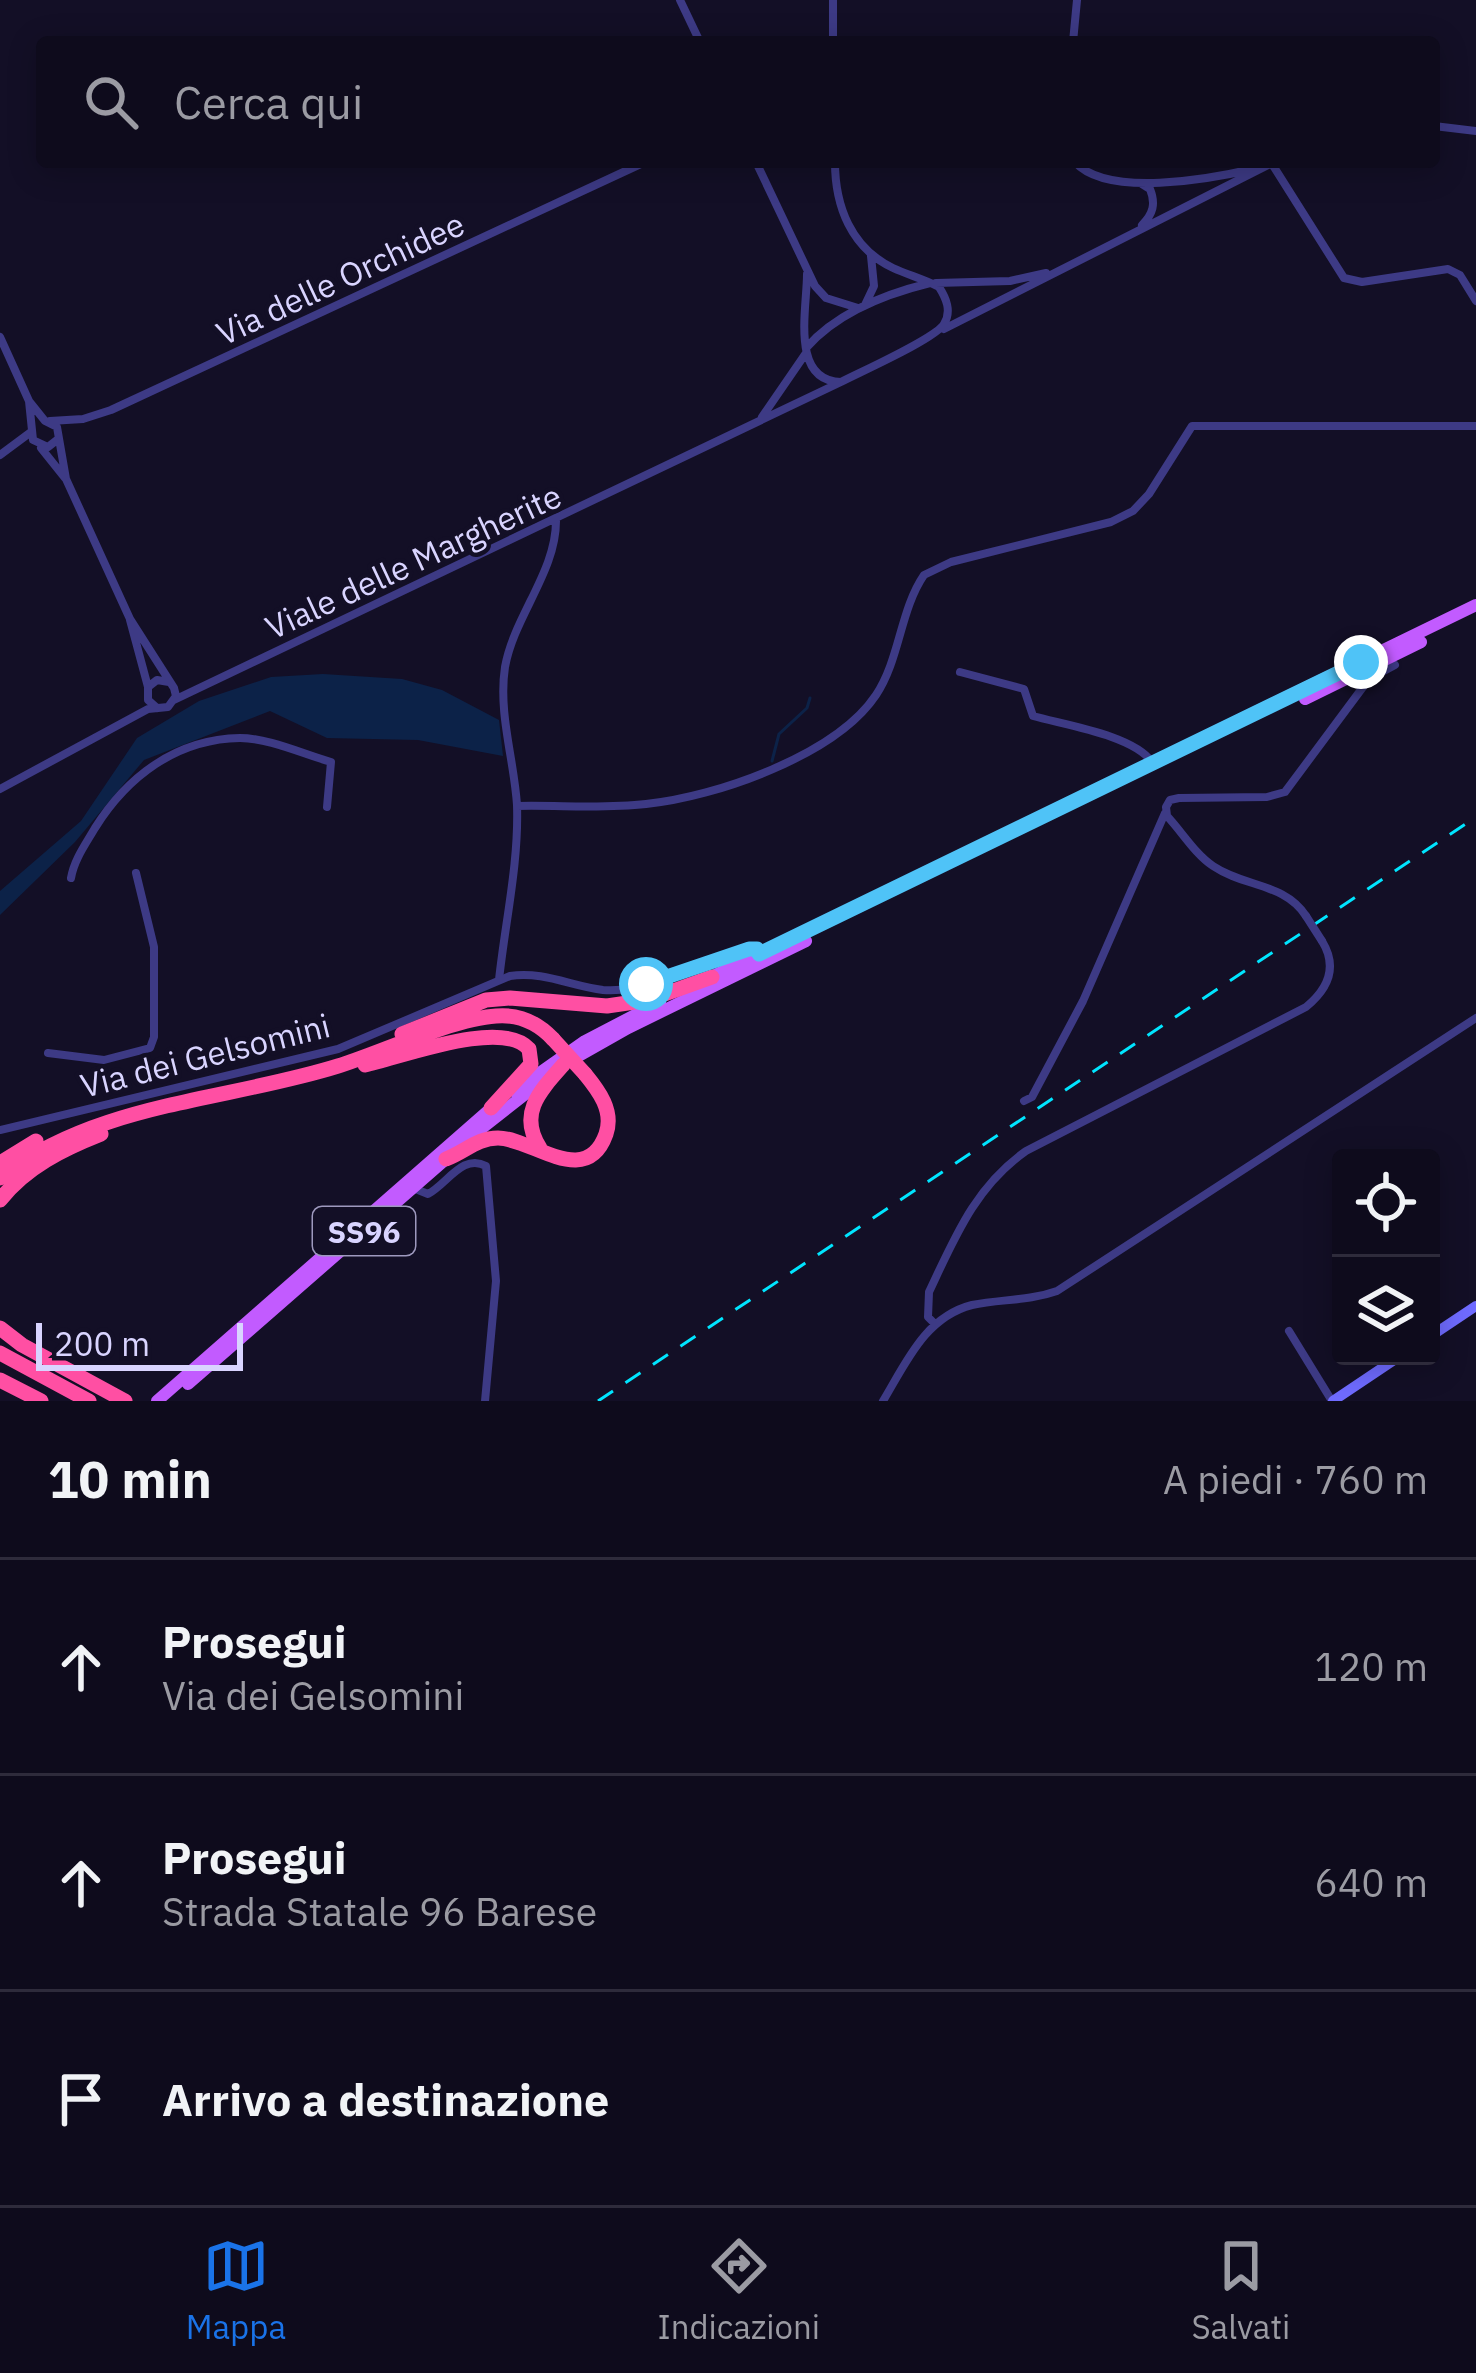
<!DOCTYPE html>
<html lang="it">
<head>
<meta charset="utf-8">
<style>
  :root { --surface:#0e0b1c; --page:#171425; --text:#f1f3f6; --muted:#9b9ba3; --line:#2e2b3b; --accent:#1a73e8 }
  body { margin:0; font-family:"IBM Plex Sans",sans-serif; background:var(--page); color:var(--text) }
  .controls { position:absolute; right:36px; bottom:36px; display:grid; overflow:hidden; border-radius:12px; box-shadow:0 6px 30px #0003 }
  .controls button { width:108px; height:108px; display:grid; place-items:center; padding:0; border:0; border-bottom:3px solid var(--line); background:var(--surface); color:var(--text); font:60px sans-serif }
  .scale { position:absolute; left:36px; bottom:30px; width:207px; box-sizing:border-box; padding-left:12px; border:6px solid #d9d4ff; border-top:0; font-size:33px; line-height:42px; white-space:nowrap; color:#d9d4ff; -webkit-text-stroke:9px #130f26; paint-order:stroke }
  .stop { position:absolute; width:36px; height:36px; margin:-27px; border:9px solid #4fc3f7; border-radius:50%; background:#fff }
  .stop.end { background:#4fc3f7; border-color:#fff; box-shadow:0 3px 12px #0008 }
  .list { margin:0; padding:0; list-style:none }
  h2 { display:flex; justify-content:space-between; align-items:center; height:156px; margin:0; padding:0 48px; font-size:51px }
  h2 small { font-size:39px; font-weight:400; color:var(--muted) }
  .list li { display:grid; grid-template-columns:78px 1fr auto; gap:36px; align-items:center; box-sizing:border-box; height:216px; padding:0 48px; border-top:3px solid var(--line) }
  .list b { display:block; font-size:45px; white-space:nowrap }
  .list p { margin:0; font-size:39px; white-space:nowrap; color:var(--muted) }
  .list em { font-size:39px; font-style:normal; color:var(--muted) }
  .icon { flex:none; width:66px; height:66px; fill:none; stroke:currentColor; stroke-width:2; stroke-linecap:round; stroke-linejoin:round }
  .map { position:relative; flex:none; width:1476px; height:1401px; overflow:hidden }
  .search { position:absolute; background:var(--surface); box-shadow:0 6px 30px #0003; left:36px; right:36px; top:36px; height:132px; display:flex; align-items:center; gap:30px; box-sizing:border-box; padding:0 42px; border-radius:12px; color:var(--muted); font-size:45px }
  .sheet { height:804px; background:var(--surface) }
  nav { display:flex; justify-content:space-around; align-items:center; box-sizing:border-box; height:168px; border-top:3px solid var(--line); background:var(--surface); font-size:33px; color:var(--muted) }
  nav a { display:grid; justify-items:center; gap:6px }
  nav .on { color:var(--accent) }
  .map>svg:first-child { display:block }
</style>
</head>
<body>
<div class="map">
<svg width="1476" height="1401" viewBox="0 0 1476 1401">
  <rect width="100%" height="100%" fill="#130f26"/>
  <path fill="#0c2248" d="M 323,674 L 402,679 L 442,690 L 499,720 L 503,756 L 418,740 L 327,738 L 270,711 L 144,760 L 75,842 L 0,915 L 0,891 L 81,821 L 137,738 L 199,701 L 271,677 Z"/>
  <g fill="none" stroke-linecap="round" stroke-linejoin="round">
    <path stroke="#0c2248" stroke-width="3" d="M 772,761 L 779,734 L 807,708 L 810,698"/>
    <path stroke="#3d3a85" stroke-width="8" d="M 680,0 L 700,42
      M 833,0 L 833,42
      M 1073,42 L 1077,0
      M 1434,126 L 1476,131
      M 756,162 L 815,286 L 826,298 L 858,308
      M 1075,162 C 1107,198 1210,179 1253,169
      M 1272,164 L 1344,278 L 1362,282 L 1448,269 L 1460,275 L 1476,301
      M 1142,225 C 1153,214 1156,204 1150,189 L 1142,184
      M 807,274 C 807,309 790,381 841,382 C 860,372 935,339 944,324 C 952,311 946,298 939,287 C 924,279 908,275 893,268 C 851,248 835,206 835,162
      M 936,283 L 1010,281 L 1046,273
      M 865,305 L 874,286 L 871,256
      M 944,329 L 1274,162
      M 0,337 L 29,401 L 33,440 L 48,447 L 57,440
      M 807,347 C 838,312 885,294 930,283
      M 762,417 L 806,353
      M 50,421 L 83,419 L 111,410 L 645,162
      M 41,448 L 65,478
      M 0,455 L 31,432
      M 130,620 L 148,687
      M 960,672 L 1024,689 L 1033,716 C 1065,725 1133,735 1152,762
      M 174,700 L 841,382
      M 157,708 L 148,700 L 148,687 L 157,680 L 169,682
      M 0,789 L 148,709 L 168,707 L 176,696 L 174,688 L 130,619 L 66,479 L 57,427 L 45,421 L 29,401
      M 517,806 C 560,805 603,809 646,804 C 716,797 836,755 876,695 C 900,659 900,610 924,575 L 951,562 L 1111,522 L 1133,511 L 1149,494 L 1192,426 L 1476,426
      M 71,878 C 74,860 85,845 95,828 C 127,777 176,739 240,738 C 268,738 303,754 331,762 L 327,807
      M 1306,916 C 1285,883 1244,887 1213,866 C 1195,854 1182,832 1167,816 L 1166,807 L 1170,800 L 1179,798 L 1267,797 L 1285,792 L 1369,679 L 1395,665
      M 499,980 C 505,923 519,863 517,805 C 514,759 498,713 505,667 C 514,616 557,571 556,519
      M 48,1053 L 104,1060 L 150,1048 L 154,1037 L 154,947 L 136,873
      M 1024,1101 L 1032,1097 L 1083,1001 L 1165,813
      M 0,1130 L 338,1049 L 510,976 C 543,971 571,986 603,990 C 645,994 709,963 749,949 L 757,949 L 759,953
      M 413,1188 L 428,1194 C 447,1184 463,1153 486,1166 L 496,1281 L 485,1401
      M 935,1324 L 928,1317 L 929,1292 C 955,1237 975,1187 1026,1151 L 1306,1007 C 1328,989 1338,967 1322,941
      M 1289,1331 L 1332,1401
      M 883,1401 C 906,1363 925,1317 972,1305 C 1001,1299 1029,1301 1057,1291 L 1476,1018"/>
    <path stroke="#6f6bff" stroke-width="10" d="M 1431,1336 L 1476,1306
      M 1333,1401 L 1400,1356"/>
    <path stroke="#c25bff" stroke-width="12" d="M 1305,699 L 1421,642
      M 705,980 L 1476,605
      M 568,1062 L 628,1028 L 806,941
      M 514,1091 L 585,1041 L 660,1002
      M 188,1384 L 477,1132 L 551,1074
      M 157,1401 L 497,1103"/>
    <path stroke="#ff4fa3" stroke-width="15" d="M 402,1034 L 486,1000 L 510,998 L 607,1006 L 648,1000 L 712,977
      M 365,1065 C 402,1057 502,1018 529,1049 L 531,1064 L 491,1108
      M 540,1148 C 518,1114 539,1092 563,1065
      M 446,1159 C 465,1152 477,1138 498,1138 C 532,1138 586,1190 606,1134 C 614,1111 599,1091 585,1074
      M 0,1163 L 36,1141
      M 0,1178 C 94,1103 226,1101 338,1066 C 382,1052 452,1019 496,1016 C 519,1014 537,1022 553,1039
      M 0,1200 C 26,1167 63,1149 101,1134
      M 0,1328 L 22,1345 L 125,1401
      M 0,1353 L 89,1401
      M 0,1380 L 41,1401"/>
    <path stroke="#00e5ff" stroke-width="3" stroke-dasharray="18 15" stroke-linecap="butt" d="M 598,1401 L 1476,817"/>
    <path stroke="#3d3a85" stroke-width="8" d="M 1306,916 L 1322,941"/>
    <path stroke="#ff4fa3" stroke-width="15" d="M 553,1039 L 585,1074"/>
  </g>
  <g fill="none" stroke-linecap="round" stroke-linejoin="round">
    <path stroke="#4fc3f7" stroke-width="15" d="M 646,984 L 749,949 L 757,949 L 759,954 L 1361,662"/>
  </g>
  <g text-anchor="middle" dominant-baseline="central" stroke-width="9" stroke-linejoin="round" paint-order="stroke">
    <rect fill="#130f26" stroke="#9e99be" stroke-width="3" x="313" y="1207" width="102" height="48" rx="9"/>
    <g font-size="30" font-weight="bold" fill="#d9d4ff">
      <text x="364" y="1231">SS96</text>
    </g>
    <g font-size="33" fill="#d9d4ff" stroke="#130f26">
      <text transform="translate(340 278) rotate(-25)">Via delle Orchidee</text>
      <text transform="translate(413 561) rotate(-25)">Viale delle Margherite</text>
      <text transform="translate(205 1055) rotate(-14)">Via dei Gelsomini</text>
    </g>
  </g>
</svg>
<div class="controls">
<button><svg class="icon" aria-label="locate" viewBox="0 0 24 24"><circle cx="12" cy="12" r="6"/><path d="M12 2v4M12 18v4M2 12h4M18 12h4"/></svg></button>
<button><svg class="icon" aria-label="layers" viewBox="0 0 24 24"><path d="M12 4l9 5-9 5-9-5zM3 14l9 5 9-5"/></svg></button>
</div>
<div class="scale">200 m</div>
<div class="stop" style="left:646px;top:984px"></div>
<div class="stop end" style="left:1361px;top:662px"></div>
<div class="search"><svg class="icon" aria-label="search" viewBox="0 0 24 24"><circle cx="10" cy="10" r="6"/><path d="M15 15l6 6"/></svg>Cerca qui</div>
</div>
<section class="sheet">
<h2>10 min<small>A piedi · 760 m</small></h2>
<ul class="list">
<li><svg class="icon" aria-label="ahead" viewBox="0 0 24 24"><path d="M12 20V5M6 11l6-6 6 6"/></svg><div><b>Prosegui</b><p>Via dei Gelsomini</p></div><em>120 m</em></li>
<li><svg class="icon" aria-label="ahead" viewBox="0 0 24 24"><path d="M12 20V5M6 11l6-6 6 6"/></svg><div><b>Prosegui</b><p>Strada Statale 96 Barese</p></div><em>640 m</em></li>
<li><svg class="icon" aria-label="arrive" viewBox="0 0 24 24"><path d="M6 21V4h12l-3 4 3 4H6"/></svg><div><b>Arrivo a destinazione</b></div></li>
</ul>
</section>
<nav>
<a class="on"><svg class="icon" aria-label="map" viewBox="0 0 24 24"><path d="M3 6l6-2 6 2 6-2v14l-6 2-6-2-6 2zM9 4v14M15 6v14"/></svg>Mappa</a>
<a><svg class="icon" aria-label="directions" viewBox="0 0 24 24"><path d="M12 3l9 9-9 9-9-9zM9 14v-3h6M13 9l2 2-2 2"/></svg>Indicazioni</a>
<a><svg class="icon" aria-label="saved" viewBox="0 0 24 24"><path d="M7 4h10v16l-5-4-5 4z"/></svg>Salvati</a>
</nav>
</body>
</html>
